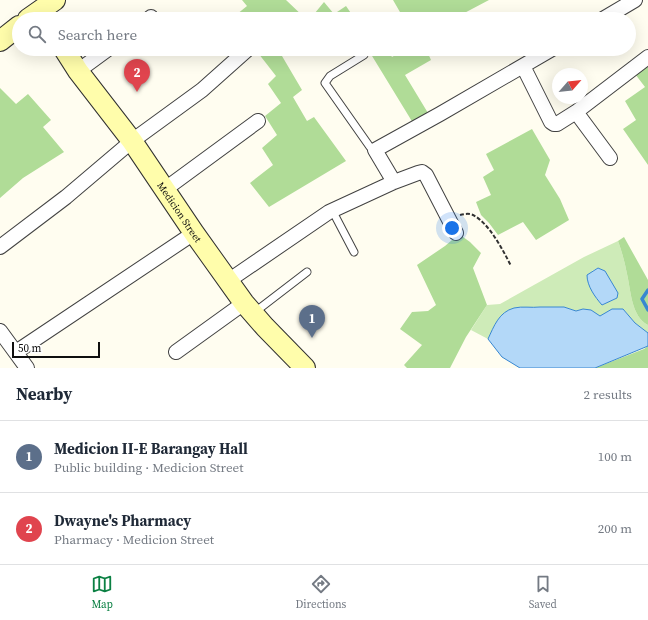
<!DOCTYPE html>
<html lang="en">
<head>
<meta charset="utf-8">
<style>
  :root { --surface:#fff; --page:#f2f2f3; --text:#1f2937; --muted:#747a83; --line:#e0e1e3; --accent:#0b8043 }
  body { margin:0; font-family:"Source Serif 4",serif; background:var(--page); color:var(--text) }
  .compass { position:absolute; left:552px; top:68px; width:36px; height:36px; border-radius:50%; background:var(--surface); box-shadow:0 4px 16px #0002; rotate:62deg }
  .scale { position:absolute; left:12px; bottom:10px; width:88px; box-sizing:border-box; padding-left:4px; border:2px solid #0f0f0f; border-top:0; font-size:11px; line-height:14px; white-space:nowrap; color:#0f0f0f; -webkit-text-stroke:3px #fff; paint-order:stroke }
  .you { position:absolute; left:452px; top:228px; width:14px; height:14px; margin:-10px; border:3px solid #fff; border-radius:50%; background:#1a73e8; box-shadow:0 0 0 6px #1a73e833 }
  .badge { display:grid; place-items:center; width:26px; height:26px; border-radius:50%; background:var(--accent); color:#fff; font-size:13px; font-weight:700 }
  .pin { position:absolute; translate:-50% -33px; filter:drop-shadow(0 1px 2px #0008) }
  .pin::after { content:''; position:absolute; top:21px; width:14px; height:12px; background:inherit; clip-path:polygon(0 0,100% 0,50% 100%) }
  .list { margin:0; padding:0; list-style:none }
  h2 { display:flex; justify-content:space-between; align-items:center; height:52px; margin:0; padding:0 16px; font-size:17px }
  h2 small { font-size:13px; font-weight:400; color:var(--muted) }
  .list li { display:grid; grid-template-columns:26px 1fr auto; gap:12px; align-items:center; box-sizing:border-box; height:72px; padding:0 16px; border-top:1px solid var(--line) }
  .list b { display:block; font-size:15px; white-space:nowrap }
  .list p { margin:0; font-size:13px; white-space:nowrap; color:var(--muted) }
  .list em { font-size:13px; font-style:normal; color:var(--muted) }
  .icon { flex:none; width:22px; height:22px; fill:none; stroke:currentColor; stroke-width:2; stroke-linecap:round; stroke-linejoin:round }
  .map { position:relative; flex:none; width:648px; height:368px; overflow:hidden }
  .search { position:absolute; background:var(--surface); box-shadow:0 4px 16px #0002; left:12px; right:12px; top:12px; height:44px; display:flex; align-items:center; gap:10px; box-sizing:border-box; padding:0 14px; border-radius:22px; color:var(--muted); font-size:15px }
  .sheet { height:196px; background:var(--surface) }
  nav { display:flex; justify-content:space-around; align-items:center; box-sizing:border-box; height:56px; border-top:1px solid var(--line); background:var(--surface); font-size:11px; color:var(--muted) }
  nav a { display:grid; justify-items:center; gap:2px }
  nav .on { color:var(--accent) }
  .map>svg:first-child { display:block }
</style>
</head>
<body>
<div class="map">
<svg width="648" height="368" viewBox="0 0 648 368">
  <rect width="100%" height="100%" fill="#fffdf0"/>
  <path fill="#ceebb8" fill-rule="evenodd" d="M 618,241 C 622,252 625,263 627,274 C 631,291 631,316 648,325 L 648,333 L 635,323 L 623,309 L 612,309 L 600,317 L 591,310 L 583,309 L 576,311 L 564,307 L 540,307 L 531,308 L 494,326 L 488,339 L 471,330 L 487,305 L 500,304 L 584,257 ZM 598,268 L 605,271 L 617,298 L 602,305 L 592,271 Z"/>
  <path fill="#b0dc97" d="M 242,0 L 286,0 L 306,19 L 231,19 L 247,6 Z
    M 393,0 L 489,0 L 453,19 L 404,19 Z
    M 324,2 L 334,14 L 346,6 L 355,19 L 310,19 Z
    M 255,49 L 293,49 L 282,56 L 302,90 L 293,97 L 307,121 L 314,117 L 346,161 L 269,207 L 250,183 L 273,165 L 262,148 L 277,135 L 265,116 L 281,103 L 268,84 L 276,76 Z
    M 373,49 L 387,49 L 392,57 L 406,49 L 426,49 L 431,60 L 405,75 L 428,113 L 413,123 L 369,51 Z
    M 648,59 L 648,165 L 623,129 L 636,120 L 625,101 L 645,87 L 632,70 Z
    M 0,88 L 16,104 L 28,94 L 51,120 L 43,127 L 64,152 L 23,178 L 0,198 Z
    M 532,129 L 550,160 L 545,175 L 560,199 L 569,220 L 536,240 L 523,222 L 498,235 L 489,223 L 481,215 L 476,202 L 491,195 L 483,177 L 494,170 L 486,154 Z
    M 459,234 L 470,242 L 481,253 L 473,268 L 487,305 L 466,337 L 450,368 L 407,368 L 404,365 L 422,345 L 400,329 L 412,312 L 428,311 L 436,305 L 417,265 L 445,246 Z
    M 624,237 L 648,280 L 648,325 C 631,316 631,291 627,274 C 625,263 622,252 618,241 Z
    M 648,346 L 648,368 L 595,368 L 644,349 Z"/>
  <path fill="#b3d8f8" stroke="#3887d1" d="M 598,268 L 605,271 L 618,293 L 617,298 L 602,305 C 595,297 587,286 587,275 Z
    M 540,307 L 564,307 L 576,311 L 583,309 L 591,310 L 600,316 L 612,309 L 623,309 L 635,323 L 648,333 L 648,346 L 595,368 L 520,368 L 502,357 L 488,339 C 494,326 499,312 514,308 C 522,306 532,308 540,307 Z"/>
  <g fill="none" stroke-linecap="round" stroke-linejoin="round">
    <path stroke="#3887d1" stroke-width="3.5" d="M 648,290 L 642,299 L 648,310"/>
    <g stroke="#424242" stroke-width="9">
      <path id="lane" d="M 364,55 L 330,76 L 325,83 L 370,147 L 375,150
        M 332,210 L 354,252
        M 255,312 L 307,272"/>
    </g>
    <g stroke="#424242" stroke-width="16">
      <path id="street" d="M 149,19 L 151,17
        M 603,19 L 635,0
        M 523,66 L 551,122 L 554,124 L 557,124 L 576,112 L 648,57
        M 78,71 L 108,49
        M 576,112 L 610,158
        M 394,182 L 375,150 L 440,114 L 552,49
        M 164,190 L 258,121
        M 0,247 L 66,197 L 132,141 L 202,90 L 248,49
        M 228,281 L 329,212 L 394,182 L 418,173 L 422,172 L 426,175 L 456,233
        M 0,331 L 27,368
        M 16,352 L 194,233
        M 176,352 L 244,303"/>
    </g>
    <g stroke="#313131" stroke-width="22">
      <g id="secondary">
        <path d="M 28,19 L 55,0"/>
        <path d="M 0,41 L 19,26"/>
        <path id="s1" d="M 64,49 L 78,71 L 132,141 L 194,233 L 244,303 L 265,327 L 305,368"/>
      </g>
    </g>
    <path stroke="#313131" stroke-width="2" stroke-dasharray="4 2" stroke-linecap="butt" d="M 460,215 C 464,214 469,213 473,215 C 489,223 503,250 511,266"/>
    <use href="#lane" stroke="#fff" stroke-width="7"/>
    <use href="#street" stroke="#fff" stroke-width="14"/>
    <use href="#secondary" stroke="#fffdab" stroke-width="20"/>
  </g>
  <g text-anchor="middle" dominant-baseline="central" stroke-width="4" stroke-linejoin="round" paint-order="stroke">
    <g font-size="10" fill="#0f0f0f" stroke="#fff">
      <text stroke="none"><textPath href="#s1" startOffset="200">Medicion Street</textPath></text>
    </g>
  </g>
</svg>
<svg class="compass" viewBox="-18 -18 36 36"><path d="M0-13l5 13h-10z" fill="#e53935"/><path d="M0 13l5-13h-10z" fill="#747a83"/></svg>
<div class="scale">50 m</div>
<div class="you"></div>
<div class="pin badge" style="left:312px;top:338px;background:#5c6f8a">1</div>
<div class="pin badge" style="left:137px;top:92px;background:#e0444e">2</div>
<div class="search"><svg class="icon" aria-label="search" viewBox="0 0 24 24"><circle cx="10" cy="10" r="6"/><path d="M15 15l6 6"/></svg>Search here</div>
</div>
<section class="sheet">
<h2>Nearby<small>2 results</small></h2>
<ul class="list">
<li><span class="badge" style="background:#5c6f8a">1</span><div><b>Medicion II-E Barangay Hall</b><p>Public building · Medicion Street</p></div><em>100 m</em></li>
<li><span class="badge" style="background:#e0444e">2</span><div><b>Dwayne's Pharmacy</b><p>Pharmacy · Medicion Street</p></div><em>200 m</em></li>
</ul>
</section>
<nav>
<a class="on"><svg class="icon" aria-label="map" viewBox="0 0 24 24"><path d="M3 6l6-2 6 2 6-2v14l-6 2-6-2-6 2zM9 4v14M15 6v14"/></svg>Map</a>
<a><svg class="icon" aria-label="directions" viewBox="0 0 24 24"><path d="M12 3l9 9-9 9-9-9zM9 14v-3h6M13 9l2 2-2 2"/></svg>Directions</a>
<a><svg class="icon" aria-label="saved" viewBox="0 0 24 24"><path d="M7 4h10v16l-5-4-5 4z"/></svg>Saved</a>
</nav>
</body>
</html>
